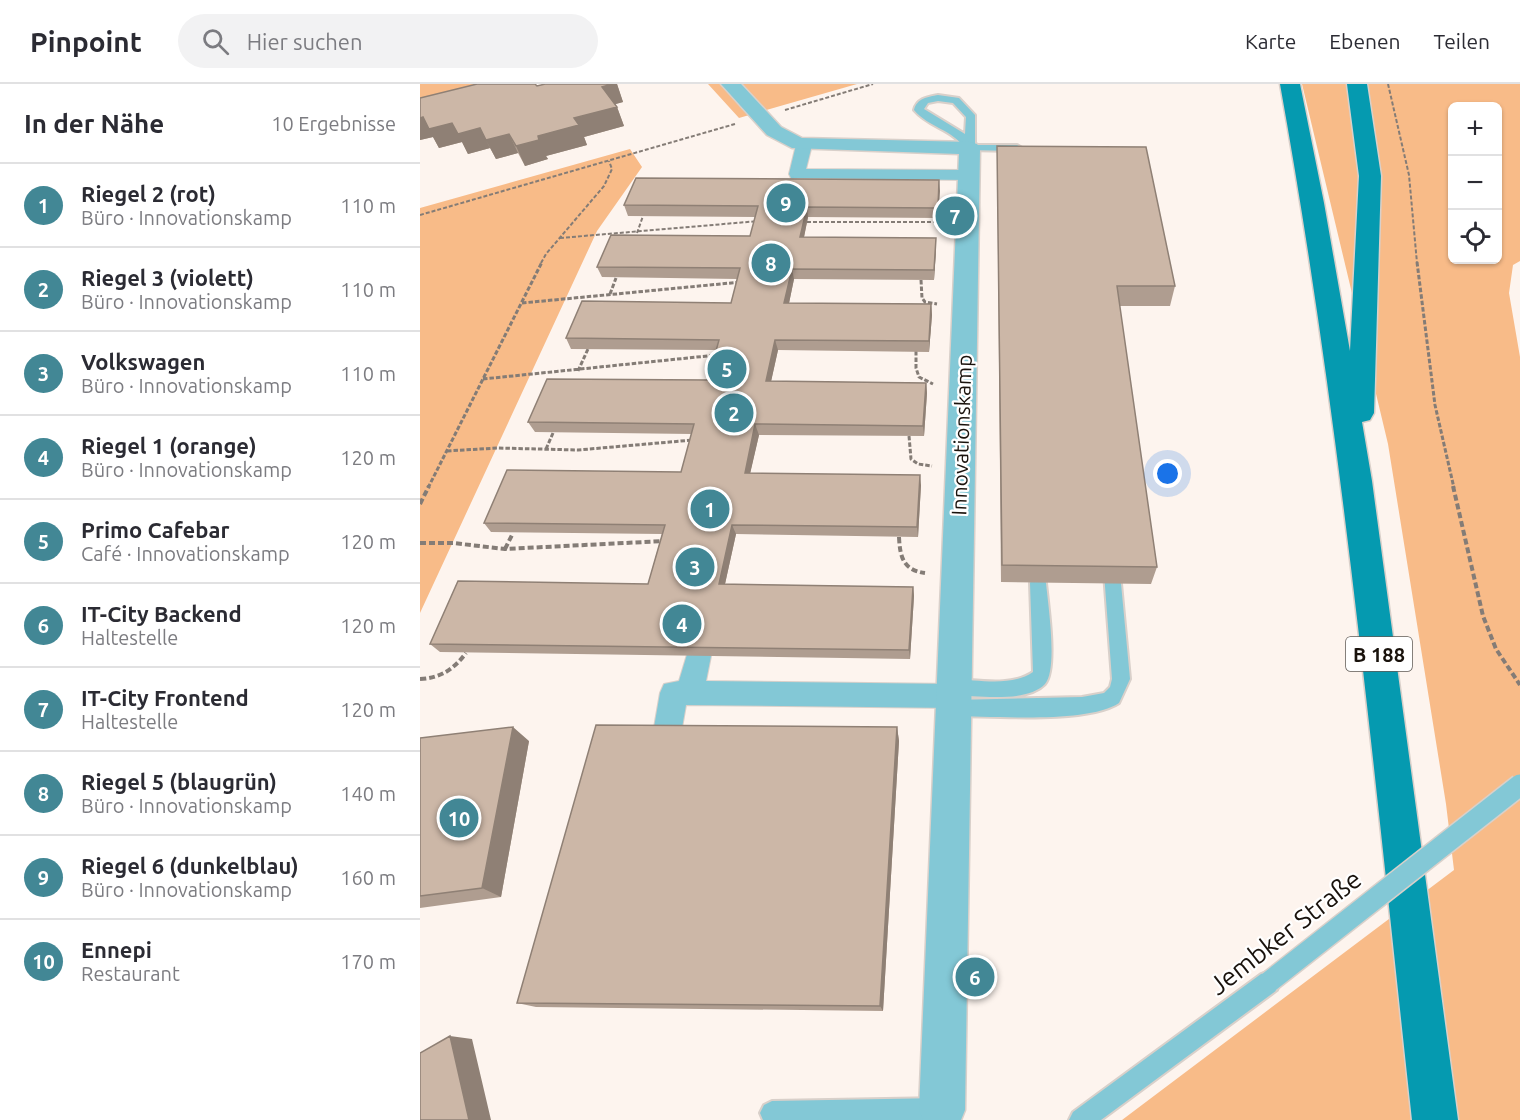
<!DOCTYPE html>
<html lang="de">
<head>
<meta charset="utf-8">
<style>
  :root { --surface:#fff; --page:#f2f2f3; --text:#2b2b33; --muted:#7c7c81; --line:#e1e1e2; --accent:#428795 }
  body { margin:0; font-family:Ubuntu,sans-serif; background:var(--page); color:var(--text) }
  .controls { position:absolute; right:18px; top:18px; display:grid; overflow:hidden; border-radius:9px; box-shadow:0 2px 4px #0004 }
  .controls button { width:54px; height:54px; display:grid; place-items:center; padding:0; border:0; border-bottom:2px solid var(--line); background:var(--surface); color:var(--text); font:30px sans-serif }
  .you { position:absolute; left:748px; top:390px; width:21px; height:21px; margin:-15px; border:4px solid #fff; border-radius:50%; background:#1a73e8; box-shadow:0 0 0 9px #1a73e833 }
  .badge { display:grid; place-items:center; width:39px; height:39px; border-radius:50%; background:var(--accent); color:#fff; font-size:20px; font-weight:700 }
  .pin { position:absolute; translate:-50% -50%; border:3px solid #fff; box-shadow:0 2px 6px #0006 }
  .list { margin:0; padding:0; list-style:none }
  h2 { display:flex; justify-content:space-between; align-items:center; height:78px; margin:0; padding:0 24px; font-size:26px }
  h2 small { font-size:20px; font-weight:400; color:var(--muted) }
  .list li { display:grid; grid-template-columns:39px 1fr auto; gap:18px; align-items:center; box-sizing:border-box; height:84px; padding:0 24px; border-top:2px solid var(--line) }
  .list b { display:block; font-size:22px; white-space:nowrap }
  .list p { margin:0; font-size:20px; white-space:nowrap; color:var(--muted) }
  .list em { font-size:20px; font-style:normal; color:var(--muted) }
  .icon { flex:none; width:33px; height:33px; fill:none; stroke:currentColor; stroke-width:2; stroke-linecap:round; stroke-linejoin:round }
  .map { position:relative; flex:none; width:1100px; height:1036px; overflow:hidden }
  header { display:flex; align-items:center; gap:36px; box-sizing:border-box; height:84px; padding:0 30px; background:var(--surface); border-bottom:2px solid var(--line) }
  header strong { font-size:28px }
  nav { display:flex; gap:33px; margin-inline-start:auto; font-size:21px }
  .search { width:420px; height:54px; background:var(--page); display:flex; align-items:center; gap:15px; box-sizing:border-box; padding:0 21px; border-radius:33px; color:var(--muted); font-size:22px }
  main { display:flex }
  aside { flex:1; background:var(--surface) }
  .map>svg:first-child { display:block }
</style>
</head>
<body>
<header>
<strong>Pinpoint</strong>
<div class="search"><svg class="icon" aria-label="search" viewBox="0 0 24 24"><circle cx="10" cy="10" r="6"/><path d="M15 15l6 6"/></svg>Hier suchen</div>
<nav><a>Karte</a><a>Ebenen</a><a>Teilen</a></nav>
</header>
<main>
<aside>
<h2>In der Nähe<small>10 Ergebnisse</small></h2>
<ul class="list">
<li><span class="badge">1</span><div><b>Riegel 2 (rot)</b><p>Büro · Innovationskamp</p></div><em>110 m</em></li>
<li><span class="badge">2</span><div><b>Riegel 3 (violett)</b><p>Büro · Innovationskamp</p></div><em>110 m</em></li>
<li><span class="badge">3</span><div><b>Volkswagen</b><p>Büro · Innovationskamp</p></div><em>110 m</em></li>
<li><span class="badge">4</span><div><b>Riegel 1 (orange)</b><p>Büro · Innovationskamp</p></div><em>120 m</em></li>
<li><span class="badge">5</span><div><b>Primo Cafebar</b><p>Café · Innovationskamp</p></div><em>120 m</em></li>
<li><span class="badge">6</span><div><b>IT-City Backend</b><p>Haltestelle</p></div><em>120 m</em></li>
<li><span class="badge">7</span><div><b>IT-City Frontend</b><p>Haltestelle</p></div><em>120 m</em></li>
<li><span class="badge">8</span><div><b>Riegel 5 (blaugrün)</b><p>Büro · Innovationskamp</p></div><em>140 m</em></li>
<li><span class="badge">9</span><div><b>Riegel 6 (dunkelblau)</b><p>Büro · Innovationskamp</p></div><em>160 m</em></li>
<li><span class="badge">10</span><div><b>Ennepi</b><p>Restaurant</p></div><em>170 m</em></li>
</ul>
</aside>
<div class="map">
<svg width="1100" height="1036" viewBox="0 0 1100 1036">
  <rect width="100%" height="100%" fill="#fdf4ee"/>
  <path fill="#f8bb88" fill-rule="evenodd" d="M 0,0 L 89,0 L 0,23 Z
    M 288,0 L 437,0 L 319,34 Z
    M 882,0 L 1100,0 L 1100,177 L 1093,181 L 1089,209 L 1100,273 L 1100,1036 L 702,1036 L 1034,786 L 1026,720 L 968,360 ZM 1032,22 L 1078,22 L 1078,176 L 1032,176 Z
    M 210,65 L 222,83 L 177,147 L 0,529 L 0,124 Z"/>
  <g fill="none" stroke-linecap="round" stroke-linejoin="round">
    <g stroke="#d9d0ca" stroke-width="4">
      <path id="service" d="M 518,11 L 539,14 L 555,31 L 555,61 L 597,61 L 602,64 L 597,67 L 546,66 C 533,45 509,44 494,26 C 497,14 508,13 518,11 ZM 518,17 L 533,19 L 546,33 L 545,50 L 504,25 L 508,19 Z
        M 692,482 L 698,484 L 700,489 L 710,595 L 699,619 C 667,640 573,632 533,632 L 527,630 L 524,624 L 527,618 L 533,616 L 662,613 L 684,609 L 690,603 L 692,595 L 684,489 L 686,484 Z
        M 618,492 L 624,494 L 626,499 C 628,520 638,585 625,600 C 607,619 558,612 534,611 L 528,609 L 525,603 L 528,597 L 534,595 C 558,596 592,603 613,588 L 610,499 L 612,494 Z
        M 849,887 L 857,890 L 860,898 L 857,906 L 681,1036 L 649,1036 L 653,1028 L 841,890 Z
        M 522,1014 L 530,1018 L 534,1026 L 534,1036 L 343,1036 L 340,1029 L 344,1021 L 352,1017 Z"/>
    </g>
    <g stroke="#d9d0ca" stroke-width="2">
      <path id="pedestrian" d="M 384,56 L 392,61 L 386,85 L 549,86 L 557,91 L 549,96 L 371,94 L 369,90 L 376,61 Z
        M 278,560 L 287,564 L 291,572 L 286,597 L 534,600 L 544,603 L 548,612 L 544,621 L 534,624 L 266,621 L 260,655 L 256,664 L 246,668 L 236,664 L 232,655 L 240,609 L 244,600 L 259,597 L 269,564 Z"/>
    </g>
    <g stroke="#d9d0ca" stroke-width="3">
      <path id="minor" d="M 301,0 L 321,0 L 361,43 L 382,54 L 550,58 L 557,60 L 560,64 L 545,1026 L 541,1036 L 503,1036 L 499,1026 L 539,70 L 372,64 L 347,51 Z"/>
    </g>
    <g stroke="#d9d0ca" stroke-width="3">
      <path id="primary" d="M 860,0 L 880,0 L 904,119 L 930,267 L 939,92 L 927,0 L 947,0 L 961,92 L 954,329 L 950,336 L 942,338 L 952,397 L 1038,1036 L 992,1036 C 954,690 922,343 860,0 Z"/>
    </g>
    <path stroke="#847c76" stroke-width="2" stroke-dasharray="4 2" stroke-linecap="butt" d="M 968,0 L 989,91 L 997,179
      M 365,26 L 453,0
      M 0,131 L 315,40
      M 387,138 L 522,138
      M 217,149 L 223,132
      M 140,154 L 339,137
      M 121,179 L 126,170 L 184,102 L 192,85 L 189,77"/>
    <path stroke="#847c76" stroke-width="3" stroke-dasharray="4.5 2" stroke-linecap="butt" d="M 997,178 L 1015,321 L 1034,404
      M 501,196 L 502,214 L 505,218 L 517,220
      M 190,210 L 196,194
      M 102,219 L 321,198
      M 496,267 L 496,284 L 499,293 L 513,300
      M 158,287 L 168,265
      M 63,295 L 297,271
      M 489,352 L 491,375 L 498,380 L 512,382
      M 126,365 L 133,349
      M 27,367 L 77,364 L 158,366 L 273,356
      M 8,404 L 122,178"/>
    <path stroke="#847c76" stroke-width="4" stroke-dasharray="6 3" stroke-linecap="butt" d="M 1033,402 L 1063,532 L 1076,565 L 1100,601
      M 0,420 L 9,402
      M 479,453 C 480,473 483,486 505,489
      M 0,459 L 33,459 L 85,465 L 244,457
      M 85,465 L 93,449
      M 0,595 C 21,594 34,585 46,569"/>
    <use href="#service" fill="#83c8d6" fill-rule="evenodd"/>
    <use href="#pedestrian" fill="#83c8d6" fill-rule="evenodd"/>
    <use href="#minor" fill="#83c8d6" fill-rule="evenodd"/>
    <use href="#primary" fill="#059ab0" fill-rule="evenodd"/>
    <g stroke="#d9d0ca" stroke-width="24" stroke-linecap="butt">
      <path id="service-bridge" d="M 849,898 L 1100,701"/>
    </g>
    <use href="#service-bridge" stroke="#83c8d6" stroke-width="21"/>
  </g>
  <path fill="#af9d90" d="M 125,0 L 197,0 L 203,18 L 195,20 L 197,23 L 204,42 L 164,53 L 167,61 L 126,72 L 128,75 L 105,82 L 98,69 L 76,75 L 70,64 L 48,70 L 42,58 L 19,64 L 13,53 L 0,56 L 0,14 L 117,2 Z
    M 577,62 L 755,202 L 750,222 L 699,222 L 737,483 L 731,500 L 581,498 Z
    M 519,96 L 518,134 L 388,133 L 384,153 L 516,154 L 516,165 L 514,196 L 374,195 L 369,219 L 511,220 L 512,231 L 509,268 L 358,266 L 351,297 L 506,299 L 507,309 L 504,352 L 339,351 L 330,389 L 501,401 L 498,453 L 316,450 L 305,500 L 493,503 L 494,512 L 490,575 L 20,568 L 10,560 L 228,500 L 242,450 L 71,448 L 64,439 L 261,388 L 272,350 L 115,348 L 108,338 L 288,296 L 296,266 L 151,265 L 146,254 L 311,219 L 317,195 L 182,193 L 177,183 L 330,152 L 335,133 L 208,132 L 204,121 Z
    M 477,643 L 479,657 L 463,927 L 116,923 L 97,919 Z
    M 0,654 L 109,657 L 81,813 L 0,824 Z"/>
  <path fill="#8f8075" d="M 192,0 L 197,0 L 203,18 L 189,22 L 182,3 Z
    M 197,23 L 204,42 L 164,53 L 167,61 L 126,72 L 128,75 L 105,82 L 96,62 L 154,34 Z
    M 3,33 L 60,44 L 70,64 L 48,70 L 42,58 L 19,64 L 13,53 L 0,56 L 0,34 Z
    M 89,50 L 98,69 L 76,75 L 66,56 Z
    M 519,96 L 520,107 L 518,134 L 518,124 Z
    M 387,123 L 388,133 L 382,163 L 380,153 Z
    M 516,154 L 516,165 L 514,196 L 514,186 Z
    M 372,185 L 374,195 L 367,229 L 364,219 Z
    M 511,220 L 512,231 L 509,268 L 509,257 Z
    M 355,256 L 358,266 L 349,307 L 346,297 Z
    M 506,299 L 507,309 L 504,352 L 503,342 Z
    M 335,340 L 339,351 L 328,399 L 325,389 Z
    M 500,391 L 501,401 L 498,453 L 497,443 Z
    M 312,441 L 316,450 L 303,509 L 299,500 Z
    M 493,503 L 494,512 L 490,575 L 489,566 Z
    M 93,643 L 109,657 L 81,813 L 62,804 Z
    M 477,643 L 479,657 L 463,927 L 460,922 Z
    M 30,952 L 52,955 L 71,1036 L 49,1036 Z"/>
  <path fill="#ccb7a7" stroke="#8f8075" stroke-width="1.5" d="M 57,0 L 115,0 L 117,2 L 125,0 L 192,0 L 182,3 L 197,23 L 154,34 L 159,41 L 118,52 L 119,56 L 96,62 L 89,50 L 66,56 L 60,44 L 38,50 L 32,39 L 9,45 L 3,33 L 0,34 L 0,14 Z
    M 577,62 L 726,63 L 755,202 L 697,202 L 737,483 L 582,481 Z
    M 216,94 L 519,96 L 518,124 L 387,123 L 380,153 L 516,154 L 514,186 L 372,185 L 364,219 L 511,220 L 509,257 L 355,256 L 346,297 L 506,299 L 503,342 L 335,340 L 325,389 L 500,391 L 497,443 L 312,441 L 299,500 L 493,503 L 489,566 L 10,560 L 38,497 L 228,500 L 245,441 L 64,439 L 87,386 L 261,388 L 274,340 L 108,338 L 127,295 L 288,296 L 299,256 L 146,254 L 162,217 L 311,219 L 320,184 L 177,183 L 191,151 L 330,152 L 338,122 L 204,121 Z
    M 176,641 L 477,643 L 460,922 L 97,919 Z
    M 93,643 L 62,804 L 0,812 L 0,654 Z
    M 30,952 L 49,1036 L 0,1036 L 0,969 Z"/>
  <g text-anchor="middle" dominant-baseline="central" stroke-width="4.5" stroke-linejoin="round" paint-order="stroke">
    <rect fill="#fff" stroke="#5e5955" stroke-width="1.5" x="926" y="553" width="66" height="34" rx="4.5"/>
    <g font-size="20" font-weight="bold" fill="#19120c">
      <text x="959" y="570">B 188</text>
    </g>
    <g font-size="21" fill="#19120c" stroke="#fff">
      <text transform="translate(541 351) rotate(-88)">Innovationskamp</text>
    </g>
    <g font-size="26" fill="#19120c" stroke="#fff">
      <text transform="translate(865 848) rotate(-38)">Jembker Straße</text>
    </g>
  </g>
</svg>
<div class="controls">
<button>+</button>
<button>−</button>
<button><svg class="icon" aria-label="locate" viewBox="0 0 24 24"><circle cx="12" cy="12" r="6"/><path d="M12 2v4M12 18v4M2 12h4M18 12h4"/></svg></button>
</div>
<div class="you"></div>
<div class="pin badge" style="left:290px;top:425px">1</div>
<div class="pin badge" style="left:314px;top:329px">2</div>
<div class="pin badge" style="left:275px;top:483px">3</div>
<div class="pin badge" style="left:262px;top:540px">4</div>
<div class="pin badge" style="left:307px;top:285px">5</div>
<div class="pin badge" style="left:555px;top:893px">6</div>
<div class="pin badge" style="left:535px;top:132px">7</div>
<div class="pin badge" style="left:351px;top:179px">8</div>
<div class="pin badge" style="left:366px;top:119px">9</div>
<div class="pin badge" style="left:39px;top:734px">10</div>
</div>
</main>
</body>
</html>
